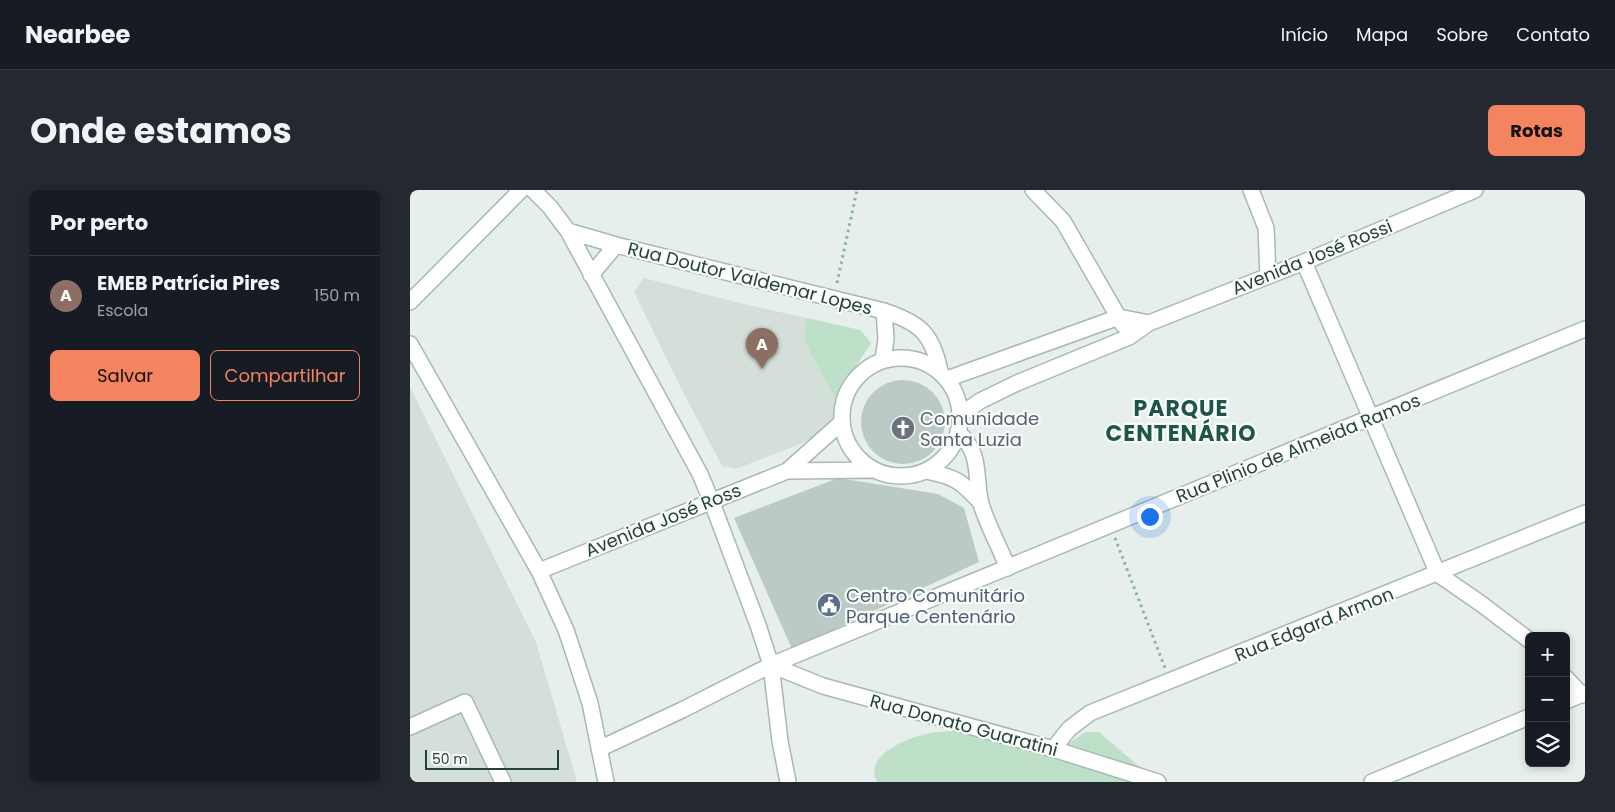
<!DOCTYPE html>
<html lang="pt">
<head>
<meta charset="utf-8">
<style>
  :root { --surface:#171b24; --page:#242831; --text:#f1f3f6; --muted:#9ea1a6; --line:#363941; --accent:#f4845f }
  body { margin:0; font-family:Poppins,sans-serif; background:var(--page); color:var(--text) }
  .controls { position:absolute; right:15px; bottom:15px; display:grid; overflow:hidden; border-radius:8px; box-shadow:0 2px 8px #0003 }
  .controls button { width:45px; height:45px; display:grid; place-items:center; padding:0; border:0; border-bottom:1px solid var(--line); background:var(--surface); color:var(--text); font:25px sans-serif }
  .scale { position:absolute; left:15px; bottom:12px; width:134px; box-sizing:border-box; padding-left:5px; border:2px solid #24423a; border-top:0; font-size:14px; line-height:18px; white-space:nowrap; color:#24423a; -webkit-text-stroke:4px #f7fbf9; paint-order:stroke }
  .you { position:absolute; left:739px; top:326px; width:18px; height:18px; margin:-12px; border:4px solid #fff; border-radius:50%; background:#1a73e8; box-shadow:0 0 0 8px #1a73e833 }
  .badge { display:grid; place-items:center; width:32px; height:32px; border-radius:50%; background:var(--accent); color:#fff; font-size:16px; font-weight:700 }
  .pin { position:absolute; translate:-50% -41px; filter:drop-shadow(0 1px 2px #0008) }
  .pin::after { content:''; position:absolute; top:26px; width:18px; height:15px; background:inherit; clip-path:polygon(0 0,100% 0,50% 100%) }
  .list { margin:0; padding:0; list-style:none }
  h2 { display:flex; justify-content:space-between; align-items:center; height:65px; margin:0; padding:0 20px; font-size:21px }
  h2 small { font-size:16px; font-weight:400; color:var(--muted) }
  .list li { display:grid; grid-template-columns:32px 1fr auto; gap:15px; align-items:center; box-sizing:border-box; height:80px; padding:0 20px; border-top:1px solid var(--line) }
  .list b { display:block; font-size:19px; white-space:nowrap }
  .list p { margin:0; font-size:16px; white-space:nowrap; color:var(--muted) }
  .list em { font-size:16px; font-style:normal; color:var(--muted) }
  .actions { display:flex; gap:10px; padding:15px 20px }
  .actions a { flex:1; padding:11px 0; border:1px solid var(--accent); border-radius:8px; text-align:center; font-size:18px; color:var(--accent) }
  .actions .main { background:var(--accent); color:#111 }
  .icon { flex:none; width:28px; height:28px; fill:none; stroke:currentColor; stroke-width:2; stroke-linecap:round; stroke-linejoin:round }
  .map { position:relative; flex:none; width:1175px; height:592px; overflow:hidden; border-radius:8px }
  header { display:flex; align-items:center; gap:30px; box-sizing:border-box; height:70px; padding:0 25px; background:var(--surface); border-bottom:1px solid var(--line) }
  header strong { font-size:24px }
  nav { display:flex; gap:28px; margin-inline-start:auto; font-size:18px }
  .intro { display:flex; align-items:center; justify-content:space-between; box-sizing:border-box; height:120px; padding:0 30px }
  h1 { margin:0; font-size:35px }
  .button { padding:12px 22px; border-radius:8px; background:var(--accent); color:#111; font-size:18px; font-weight:700 }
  main { display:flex; gap:30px; padding:0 30px }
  aside { flex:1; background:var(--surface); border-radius:8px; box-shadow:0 2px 8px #0003 }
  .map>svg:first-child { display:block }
</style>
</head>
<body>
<header>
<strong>Nearbee</strong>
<nav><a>Início</a><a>Mapa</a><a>Sobre</a><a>Contato</a></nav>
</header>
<div class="intro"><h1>Onde estamos</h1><a class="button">Rotas</a></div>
<main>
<aside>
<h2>Por perto<small></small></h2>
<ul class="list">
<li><span class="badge" style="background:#8d6e63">A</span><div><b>EMEB Patrícia Pires</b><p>Escola</p></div><em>150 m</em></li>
</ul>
<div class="actions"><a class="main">Salvar</a><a>Compartilhar</a></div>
</aside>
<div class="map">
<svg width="1175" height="592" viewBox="0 0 1175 592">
  <rect width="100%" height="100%" fill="#e6efeb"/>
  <path fill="#d4dfda" d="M 234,88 L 325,112 L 450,140 L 461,153 L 425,208 L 426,225 L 419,237 L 410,244 L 390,254 L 326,279 L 312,276 L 272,200 L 224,102 Z
    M 0,197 L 126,452 L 167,592 L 0,592 Z"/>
  <path fill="#bfe0c8" d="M 397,128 L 450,140 L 461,153 L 425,208 L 394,150 Z
    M 565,541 L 645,559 L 657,555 L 675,542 L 689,542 L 747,592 L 467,592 C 452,563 504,545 526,542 C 539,541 552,541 565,541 Z"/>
  <path fill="#bbcac4" d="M451 232a42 42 0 1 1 84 0a42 42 0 1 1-84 0Z
    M 428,288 L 528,304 L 554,318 L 569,372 L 382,459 L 324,328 Z"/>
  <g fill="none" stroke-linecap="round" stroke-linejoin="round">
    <g stroke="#a8b8b2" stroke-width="18">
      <path id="minor" d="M 123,0 L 140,17 L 158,41 L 290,284 L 301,310 L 348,435 L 361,475 L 370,551 L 378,592
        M 623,0 L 653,31 L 713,135
        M 841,0 L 856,38 L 858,86
        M 158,41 L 206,55 L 474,121 C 510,133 522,143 530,181
        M 894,72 L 1028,384 L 1070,413 L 1119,450
        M 181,85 L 206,55
        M 0,112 L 111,0
        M 0,154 L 129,381 L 156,440 L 180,513 L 196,592
        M432 227a59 59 0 1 1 118 0a59 59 0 1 1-118 0Z
        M 473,170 L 476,149 L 474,121
        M 537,189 L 709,127 L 739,133
        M 550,225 L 570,211 L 607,193 L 719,147 L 739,133 L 894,72 L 1065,0
        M 548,242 C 573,265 564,286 571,314 C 577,334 590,358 598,378
        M 377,281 L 463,280
        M 516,281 C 546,287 551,291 571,313
        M 129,381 L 377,281 L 432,232
        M 361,475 L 413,496 L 643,559 L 748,592
        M 1156,488 L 1172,505
        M 1156,511 L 1175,503
        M 0,537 L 55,512 L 93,592
        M 189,559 L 272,520 L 361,475 L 1175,139
        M 643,559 L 659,539 L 680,523 L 1175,323
        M 962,592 L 1119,527"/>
    </g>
    <path stroke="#86b3a5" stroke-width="3" stroke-dasharray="2.5 4" stroke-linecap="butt" d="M 427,93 L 447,0
      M 705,348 L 755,478"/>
    <use href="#minor" stroke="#fff" stroke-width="15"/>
  </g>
  <defs>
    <g id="church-disc" transform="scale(1.25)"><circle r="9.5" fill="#6b7280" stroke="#f7fbf9"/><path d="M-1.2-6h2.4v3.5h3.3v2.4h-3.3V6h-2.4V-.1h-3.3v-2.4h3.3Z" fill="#fff"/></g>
    <g id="civic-disc" transform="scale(1.25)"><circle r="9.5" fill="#5c6f8a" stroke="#f7fbf9"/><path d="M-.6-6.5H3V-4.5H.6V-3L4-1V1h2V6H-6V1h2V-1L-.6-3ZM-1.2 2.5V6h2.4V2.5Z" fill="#fff"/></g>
  </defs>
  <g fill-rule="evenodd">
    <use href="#church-disc" x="493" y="238"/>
    <use href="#civic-disc" x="419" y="415"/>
  </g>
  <g text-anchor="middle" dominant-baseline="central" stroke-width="4.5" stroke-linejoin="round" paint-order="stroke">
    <g font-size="18" fill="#24423a" stroke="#f7fbf9">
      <text transform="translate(902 67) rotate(-22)">Avenida José Rossi</text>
      <text transform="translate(340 88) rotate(14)">Rua Doutor Valdemar Lopes</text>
      <text transform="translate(888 258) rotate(-22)">Rua Plinio de Almeida Ramos</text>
      <text transform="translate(253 330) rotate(-22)">Avenida José Ross</text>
      <text transform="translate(904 434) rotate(-22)">Rua Edgard Armon</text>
      <text transform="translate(554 535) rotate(15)">Rua Donato Guaratini</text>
    </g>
    <g font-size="18" fill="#5b616d" stroke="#f7fbf9" text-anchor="start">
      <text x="510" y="228">Comunidade<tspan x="510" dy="21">Santa Luzia</tspan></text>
    </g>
    <g font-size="18" fill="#4e5e75" stroke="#f7fbf9" text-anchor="start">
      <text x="436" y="405">Centro Comunitário<tspan x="436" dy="21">Parque Centenário</tspan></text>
    </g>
    <g font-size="22" font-weight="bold" letter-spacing="1" fill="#1f5548" stroke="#f7fbf9">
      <text x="771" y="218">PARQUE<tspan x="771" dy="25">CENTENÁRIO</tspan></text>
    </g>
  </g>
</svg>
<div class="controls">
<button>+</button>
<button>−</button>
<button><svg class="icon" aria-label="layers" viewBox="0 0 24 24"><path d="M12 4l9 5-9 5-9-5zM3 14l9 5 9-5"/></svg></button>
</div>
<div class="scale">50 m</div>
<div class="you"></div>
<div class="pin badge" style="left:352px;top:179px;background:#8d6e63">A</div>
</div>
</main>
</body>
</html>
